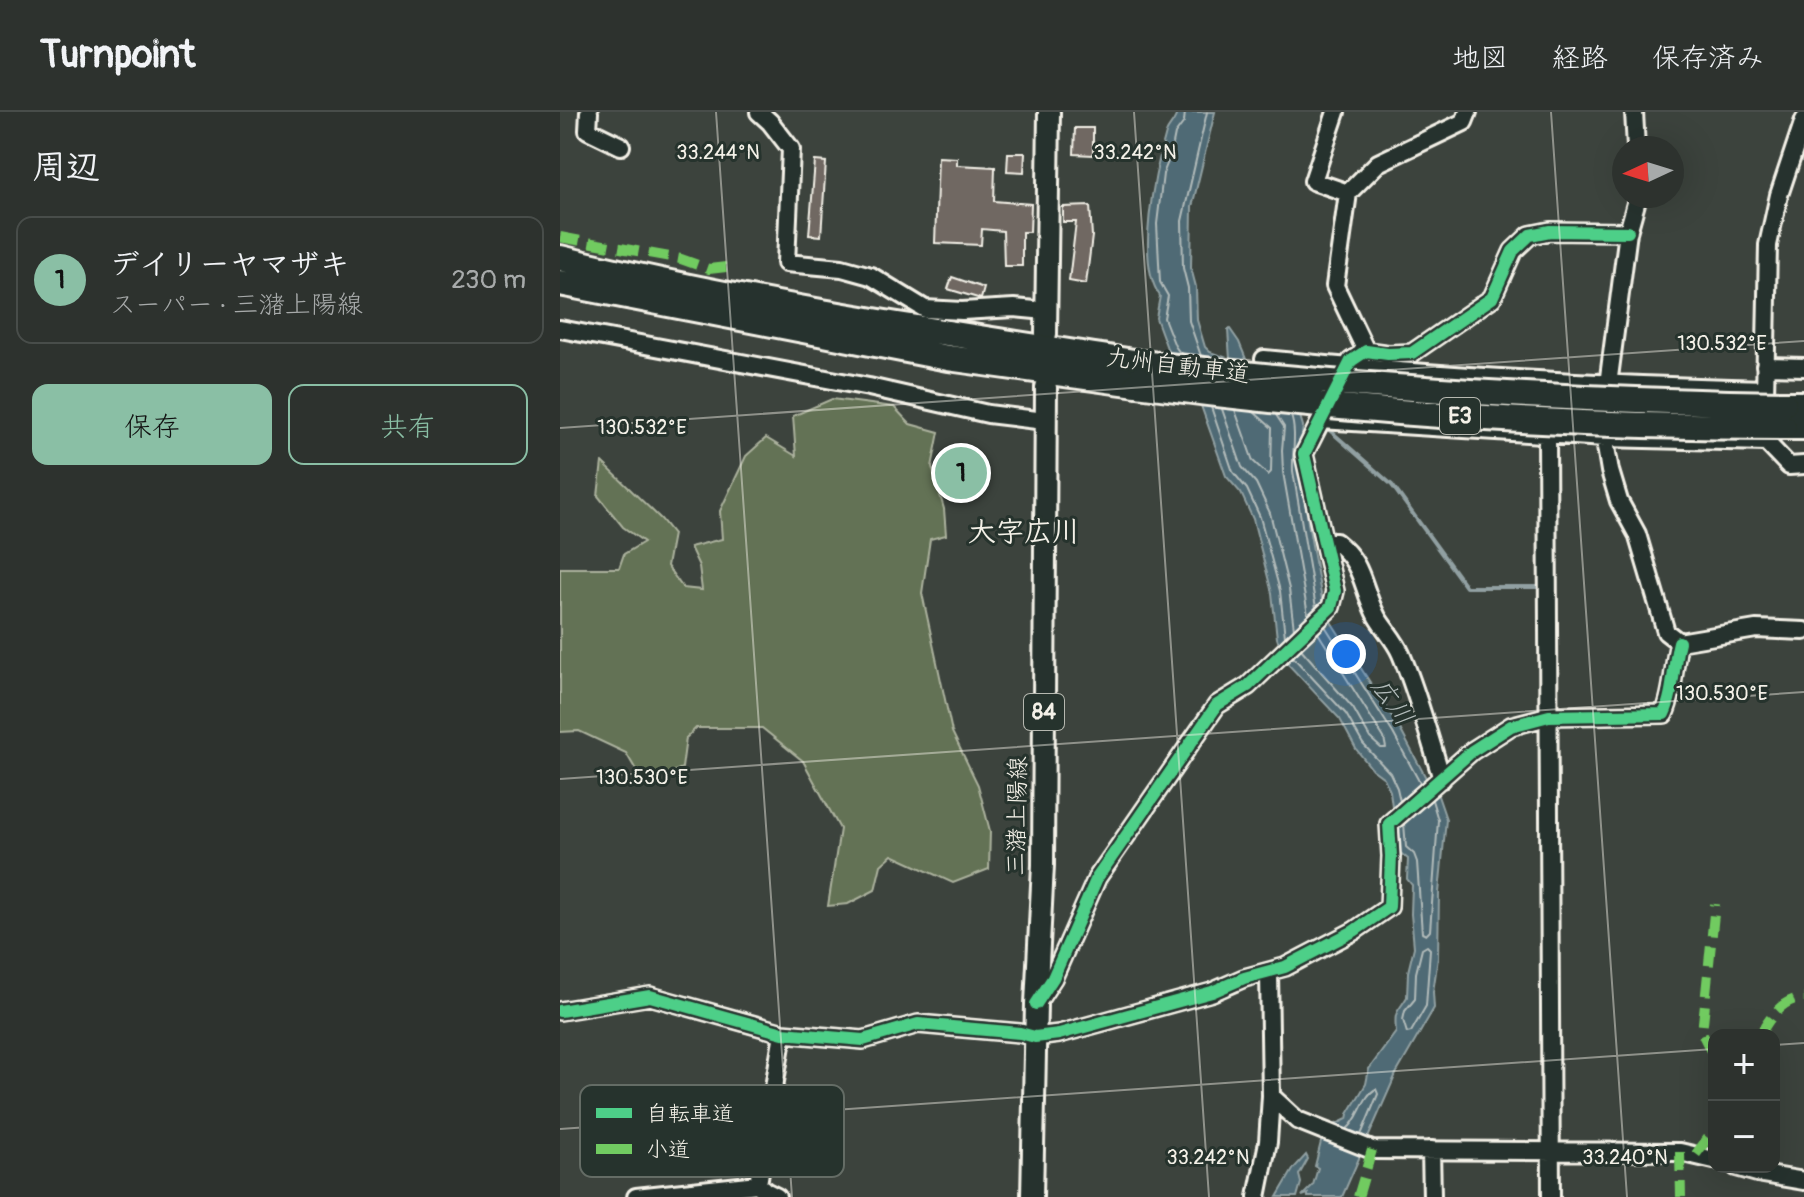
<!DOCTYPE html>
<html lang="ja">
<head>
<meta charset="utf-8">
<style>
  :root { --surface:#2d322e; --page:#353a36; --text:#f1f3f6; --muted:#a7aaaa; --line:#484d4a; --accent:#8abfa5 }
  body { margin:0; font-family:Pangolin,"Klee One",sans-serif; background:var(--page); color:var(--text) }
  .controls { position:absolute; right:24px; bottom:24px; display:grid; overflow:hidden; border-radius:16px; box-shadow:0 8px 32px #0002 }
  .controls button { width:72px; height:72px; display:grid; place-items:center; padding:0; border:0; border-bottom:2px solid var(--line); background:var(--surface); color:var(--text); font:40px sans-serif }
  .compass { position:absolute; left:1052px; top:24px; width:72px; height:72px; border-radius:50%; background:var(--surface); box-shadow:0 8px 32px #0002; rotate:266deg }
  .you { position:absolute; left:786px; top:542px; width:28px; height:28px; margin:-20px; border:6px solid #fff; border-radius:50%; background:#1a73e8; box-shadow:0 0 0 12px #1a73e833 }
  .badge { display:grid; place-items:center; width:52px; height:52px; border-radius:50%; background:var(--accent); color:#111; font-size:26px; font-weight:700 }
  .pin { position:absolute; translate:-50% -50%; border:4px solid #fff; box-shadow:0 2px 8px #0006 }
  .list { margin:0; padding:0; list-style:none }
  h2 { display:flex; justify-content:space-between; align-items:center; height:104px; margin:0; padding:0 32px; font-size:34px }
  h2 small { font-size:26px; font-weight:400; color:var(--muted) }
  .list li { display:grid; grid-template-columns:52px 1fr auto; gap:24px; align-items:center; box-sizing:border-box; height:128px; margin:0 16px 16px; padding:0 16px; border:2px solid var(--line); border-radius:16px }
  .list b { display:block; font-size:30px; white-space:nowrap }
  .list p { margin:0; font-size:26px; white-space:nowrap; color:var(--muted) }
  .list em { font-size:26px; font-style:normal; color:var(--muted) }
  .actions { display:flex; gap:16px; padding:24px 32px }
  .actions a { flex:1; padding:18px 0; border:2px solid var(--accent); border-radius:16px; text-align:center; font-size:28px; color:var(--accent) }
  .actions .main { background:var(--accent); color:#111 }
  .map { position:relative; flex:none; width:1244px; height:1085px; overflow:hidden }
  header { display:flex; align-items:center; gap:48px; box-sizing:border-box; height:112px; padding:0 40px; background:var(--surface); border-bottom:2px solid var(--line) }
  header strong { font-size:38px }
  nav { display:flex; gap:44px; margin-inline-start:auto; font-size:28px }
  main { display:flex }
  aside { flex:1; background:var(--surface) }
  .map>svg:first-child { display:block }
</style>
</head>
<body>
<header>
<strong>Turnpoint</strong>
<nav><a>地図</a><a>経路</a><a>保存済み</a></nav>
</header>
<main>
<aside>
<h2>周辺<small></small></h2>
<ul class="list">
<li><span class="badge">1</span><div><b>デイリーヤマザキ</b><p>スーパー · 三潴上陽線</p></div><em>230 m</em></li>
</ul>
<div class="actions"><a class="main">保存</a><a>共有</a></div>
</aside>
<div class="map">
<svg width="1244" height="1085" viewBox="0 0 1244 1085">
  <rect width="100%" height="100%" fill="#3c433d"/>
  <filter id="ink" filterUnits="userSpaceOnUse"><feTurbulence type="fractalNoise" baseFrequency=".0125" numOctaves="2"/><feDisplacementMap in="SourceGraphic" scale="16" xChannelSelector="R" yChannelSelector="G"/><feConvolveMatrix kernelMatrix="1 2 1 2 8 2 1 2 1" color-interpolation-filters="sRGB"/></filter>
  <g filter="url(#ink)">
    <path fill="#637254" stroke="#acb29e" stroke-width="2" d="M 272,287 L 334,295 L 350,312 L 379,320 L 372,355 L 384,397 L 386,423 L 370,427 L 362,481 L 392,620 L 418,673 L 430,719 L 429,757 L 393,771 L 332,743 L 321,753 L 315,778 L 288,792 L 268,794 L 280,717 L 243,649 L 202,616 L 136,616 L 126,626 L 122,656 L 106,663 L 79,663 L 66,641 L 19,619 L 0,620 L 0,456 L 59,456 L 64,442 L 84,430 L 63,415 L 38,384 L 42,350 L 101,407 L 113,422 L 107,454 L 123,476 L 142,478 L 139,454 L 130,435 L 162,427 L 160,399 L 186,344 L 206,326 L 236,344 L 233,304 Z"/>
    <path fill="#4f6a74" stroke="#91a0a2" stroke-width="2" d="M 617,0 L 655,0 L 632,95 L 631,156 L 636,175 L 637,208 L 645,235 L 650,240 L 670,247 L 668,218 L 670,217 L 679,230 L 690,257 L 736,296 L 740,304 L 743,314 L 740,339 L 748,411 L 763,493 L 768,505 L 840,617 L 866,666 L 876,678 L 886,707 L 879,781 L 878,846 L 873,880 L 874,896 L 836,962 L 782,1085 L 748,1085 L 748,1082 L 742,1084 L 753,1073 L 758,1056 L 755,1054 L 762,1026 L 774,1013 L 787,1007 L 788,1002 L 806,972 L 809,957 L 836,920 C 834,897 837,902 847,885 L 848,860 L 854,835 L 851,802 L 852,773 L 847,767 L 848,747 L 838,739 L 830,679 L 824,666 L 812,657 L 796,637 L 780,607 L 725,549 L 717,526 L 712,481 L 693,407 L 681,381 L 666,364 L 634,274 L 608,239 L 596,206 L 600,184 C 575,150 595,59 606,21 C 609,13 616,9 617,0 Z
      M 746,1043 L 748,1047 L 739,1063 L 741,1071 L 737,1085 L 717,1085 L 734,1056 Z"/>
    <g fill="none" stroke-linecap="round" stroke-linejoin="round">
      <path stroke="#b2bbba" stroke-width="2" d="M 620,241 L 615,234 L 604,206 L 608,184 L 600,170 L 597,112 L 603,62 L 611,42 L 615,22 L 624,10 L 625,0
        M 641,244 L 629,209 L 628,176 L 623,156 L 622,109 L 647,0
        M 651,295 L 673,360 L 687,377 L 700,405 L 720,479 L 725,525
        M 662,297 L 682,355 L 696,371 L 710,401 L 729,477 L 734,517
        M 675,298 L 693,349 L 708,363 L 711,360 L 712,316 L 694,300
        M 716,303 L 724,315 L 722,338 L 723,360 L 748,503
        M 731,304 C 737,320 732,342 733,359 L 756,496
        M 765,514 L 833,621 L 860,671
        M 741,537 L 793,596 L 810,626 L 821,636 L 826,636 L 824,626 L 758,521
        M 733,545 L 786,602 L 803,632 L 830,661 L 837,676 L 840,689
        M 844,712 L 846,735 L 854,742 L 857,750 L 862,821 L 866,823 L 870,819 L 878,708 L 872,688
        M 867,834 L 870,837 L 866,894 L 851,920 L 847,921 L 843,908 L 845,899 L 855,887 L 856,861 L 862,837 Z
        M 787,1017 C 800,1007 802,984 816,977 L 818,982 L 801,1023"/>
      <path stroke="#91a0a2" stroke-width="4" d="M 762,316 L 766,315 L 832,373 L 906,475 L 981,475 L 981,477
        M 982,886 L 982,1033
        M 982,1042 L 982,1085"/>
    </g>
    <path fill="#706862" stroke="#f4f1e8" stroke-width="2" d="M 515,16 L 533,16 L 533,43 L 514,42 Z
      M 448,41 L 465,41 L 464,60 L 447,59 Z
      M 378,45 L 397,46 L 397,53 L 435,55 L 434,89 L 471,92 L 470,120 L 462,120 L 462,154 L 444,154 L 443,119 L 422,117 L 421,133 L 375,131 Z
      M 255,49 L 266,50 L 261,124 L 249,123 Z
      M 530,94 L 532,124 L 526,172 L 509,169 L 516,110 L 503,110 L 503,95 Z
      M 392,165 L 424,176 L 421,187 L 388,177 Z
      M 392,342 L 411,342 L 411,380 L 392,380 Z"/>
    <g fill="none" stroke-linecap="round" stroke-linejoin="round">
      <g stroke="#f4f1e8" stroke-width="22">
        <path id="minor" d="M 29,0 L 28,18 L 61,34
          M 199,0 L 210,10 L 231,37 L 226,151 L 282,156 L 311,164 L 365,197 L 402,199 L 454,196 L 486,199
          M 776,0 L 753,69 L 788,81
          M 1074,0 L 1076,36
          M 1078,84 L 1068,120 L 1048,273 L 1044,323 L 1050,359 L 1059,389 L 1077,422 L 1106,520 L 1119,530 L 1196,517 L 1244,519
          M 0,217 L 309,275 L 428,302 L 485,309
          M 806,239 L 775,174 L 788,81 L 818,51 L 904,10 L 908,0
          M 704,247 C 871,264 1037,273 1205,277
          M 1205,254 L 1244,255
          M 1205,285 L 1208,133 L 1219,83 L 1244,8
          M 761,308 L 1045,326 L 1206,330 L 1229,354 L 1244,353
          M 987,323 L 991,1085
          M 764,430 L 776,430 C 805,453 801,475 817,505 C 824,517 835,528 841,542 C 858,582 869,625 882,667
          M 709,860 L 711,984 L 737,1008 L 812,1038 L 1120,1040 L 1154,1048
          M 476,892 L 493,866 L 537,766 L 657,593 L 688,574 L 771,495 L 775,479 L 744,342 L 791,249 L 806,239 L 828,242 L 852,241 L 932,186 L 953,139 L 970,123 L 990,119 L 1068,120
          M 0,899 L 90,884 L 223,921 L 303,928 L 358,912 L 460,921 L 475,925 L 499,922 L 652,880 L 684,866 L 725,855 L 794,819 L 829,795 L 831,744 L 829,712 L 912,639 L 951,614 L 989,604 L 1104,602 C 1114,581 1113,553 1119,530
          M 871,1038 L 872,1085
          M 1176,1055 L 1197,1061 L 1244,1069
          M 198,1072 L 223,921
          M 76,1085 L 198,1072 L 205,1079 L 217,1085
          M 697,1085 L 708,1030 L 711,984"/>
      </g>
      <g stroke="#f4f1e8" stroke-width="26">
        <path id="major" d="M 486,222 L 489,0
          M 472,1085 L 476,892 L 483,753 L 486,275"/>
      </g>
      <g stroke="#f4f1e8" stroke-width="30">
        <path id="highway" d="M 0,146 C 191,193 386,221 580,251
          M 0,171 L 388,246 L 577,272
          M 1224,292 L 1244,292
          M 1224,315 L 1244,315"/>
      </g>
      <use href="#minor" stroke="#26332d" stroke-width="16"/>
      <use href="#major" stroke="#26332d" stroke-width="20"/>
      <use href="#highway" stroke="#26332d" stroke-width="24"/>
      <g stroke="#f4f1e8" stroke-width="30" stroke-linecap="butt">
        <path id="highway-bridge" d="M 580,251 C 794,276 1008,288 1224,292
          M 577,272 C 792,301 1008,315 1224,315"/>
      </g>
      <use href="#highway-bridge" stroke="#26332d" stroke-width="24"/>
      <path stroke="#71cb61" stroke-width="10" stroke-dasharray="20 10" stroke-linecap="butt" d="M 0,125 L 121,147 L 149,157 L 167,155
        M 1200,923 C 1210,905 1223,886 1244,886
        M 1154,938 L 1150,937 L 1142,921 L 1155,792
        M 1120,1040 L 1121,1085
        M 1136,1042 L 1154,1018
        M 798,1085 L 812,1038"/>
      <g stroke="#26332d" stroke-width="17">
        <path id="cycleway" d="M 476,892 L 493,866 L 537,766 L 657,593 L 688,574 L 771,495 L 775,479 L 744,342 L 791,249 L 806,239 L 828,242 L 852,241 L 932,186 L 953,139 L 970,123 L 990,119 L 1068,120
          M 0,899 L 90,884 L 223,921 L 303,928 L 358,912 L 460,921 L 475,925 L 499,922 L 652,880 L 684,866 L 725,855 L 794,819 L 829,795 L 831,744 L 829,712 L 912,639 L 951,614 L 989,604 L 1104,602 C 1114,581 1113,553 1119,530"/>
      </g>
      <use href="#cycleway" stroke="#4dcf88" stroke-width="12"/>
    </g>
  </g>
  <path fill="none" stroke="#f4f1e8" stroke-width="2" stroke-opacity="0.45" d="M 156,0 L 232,1085M 574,0 L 649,1085M 991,0 L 1067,1085M 0,316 L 1244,229M 0,667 L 1244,580M 1214,933 L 1244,931M 0,1017 L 1154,937"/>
  <g text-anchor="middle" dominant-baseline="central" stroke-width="6" stroke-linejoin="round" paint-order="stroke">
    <g fill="#26332d" stroke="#b6b8b0" stroke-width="2">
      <rect x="880" y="286" width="40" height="36" rx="6"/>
      <rect x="464" y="582" width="40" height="36" rx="6"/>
    </g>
    <g font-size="22" font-weight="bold" fill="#f4f1e8">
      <text x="900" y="304">E3</text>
      <text x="484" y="600">84</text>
    </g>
    <g font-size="24" fill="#f4f1e8" stroke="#26332d">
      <text transform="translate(618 254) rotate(7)">九州自動車道</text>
      <text transform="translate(457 704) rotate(-89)">三潴上陽線</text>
    </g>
    <g font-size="26" font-style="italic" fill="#b2bbba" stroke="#26332d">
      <text transform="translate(832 590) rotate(55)">広川</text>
    </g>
    <g font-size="28" font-weight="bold" fill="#f4f1e8" stroke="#26332d">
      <text x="464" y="420">大字広川</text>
    </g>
  </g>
  <rect x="20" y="973" width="264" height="92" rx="12" fill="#26332d" stroke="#646c65" stroke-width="2"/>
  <rect x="36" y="996" width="36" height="10" fill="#4dcf88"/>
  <rect x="36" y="1032" width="36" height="10" fill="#71cb61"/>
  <g font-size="22" fill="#f4f1e8">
    <text x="86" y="1009">自転車道</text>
    <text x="86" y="1045">小道</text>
  </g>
  <g font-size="20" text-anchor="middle" fill="#f4f1e8" stroke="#26332d" stroke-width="6" stroke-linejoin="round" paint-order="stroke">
    <text x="158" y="47">33.244°N</text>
    <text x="575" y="47">33.242°N</text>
    <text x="1162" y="238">130.532°E</text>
    <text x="82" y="322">130.532°E</text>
    <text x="1162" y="588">130.530°E</text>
    <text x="82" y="672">130.530°E</text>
    <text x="648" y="1052">33.242°N</text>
    <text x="1065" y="1052">33.240°N</text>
  </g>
</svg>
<div class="controls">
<button>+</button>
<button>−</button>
</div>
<svg class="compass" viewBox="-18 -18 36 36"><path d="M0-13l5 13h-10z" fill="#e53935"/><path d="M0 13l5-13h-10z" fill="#a7aaaa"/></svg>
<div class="you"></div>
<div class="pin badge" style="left:401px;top:361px">1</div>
</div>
</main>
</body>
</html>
